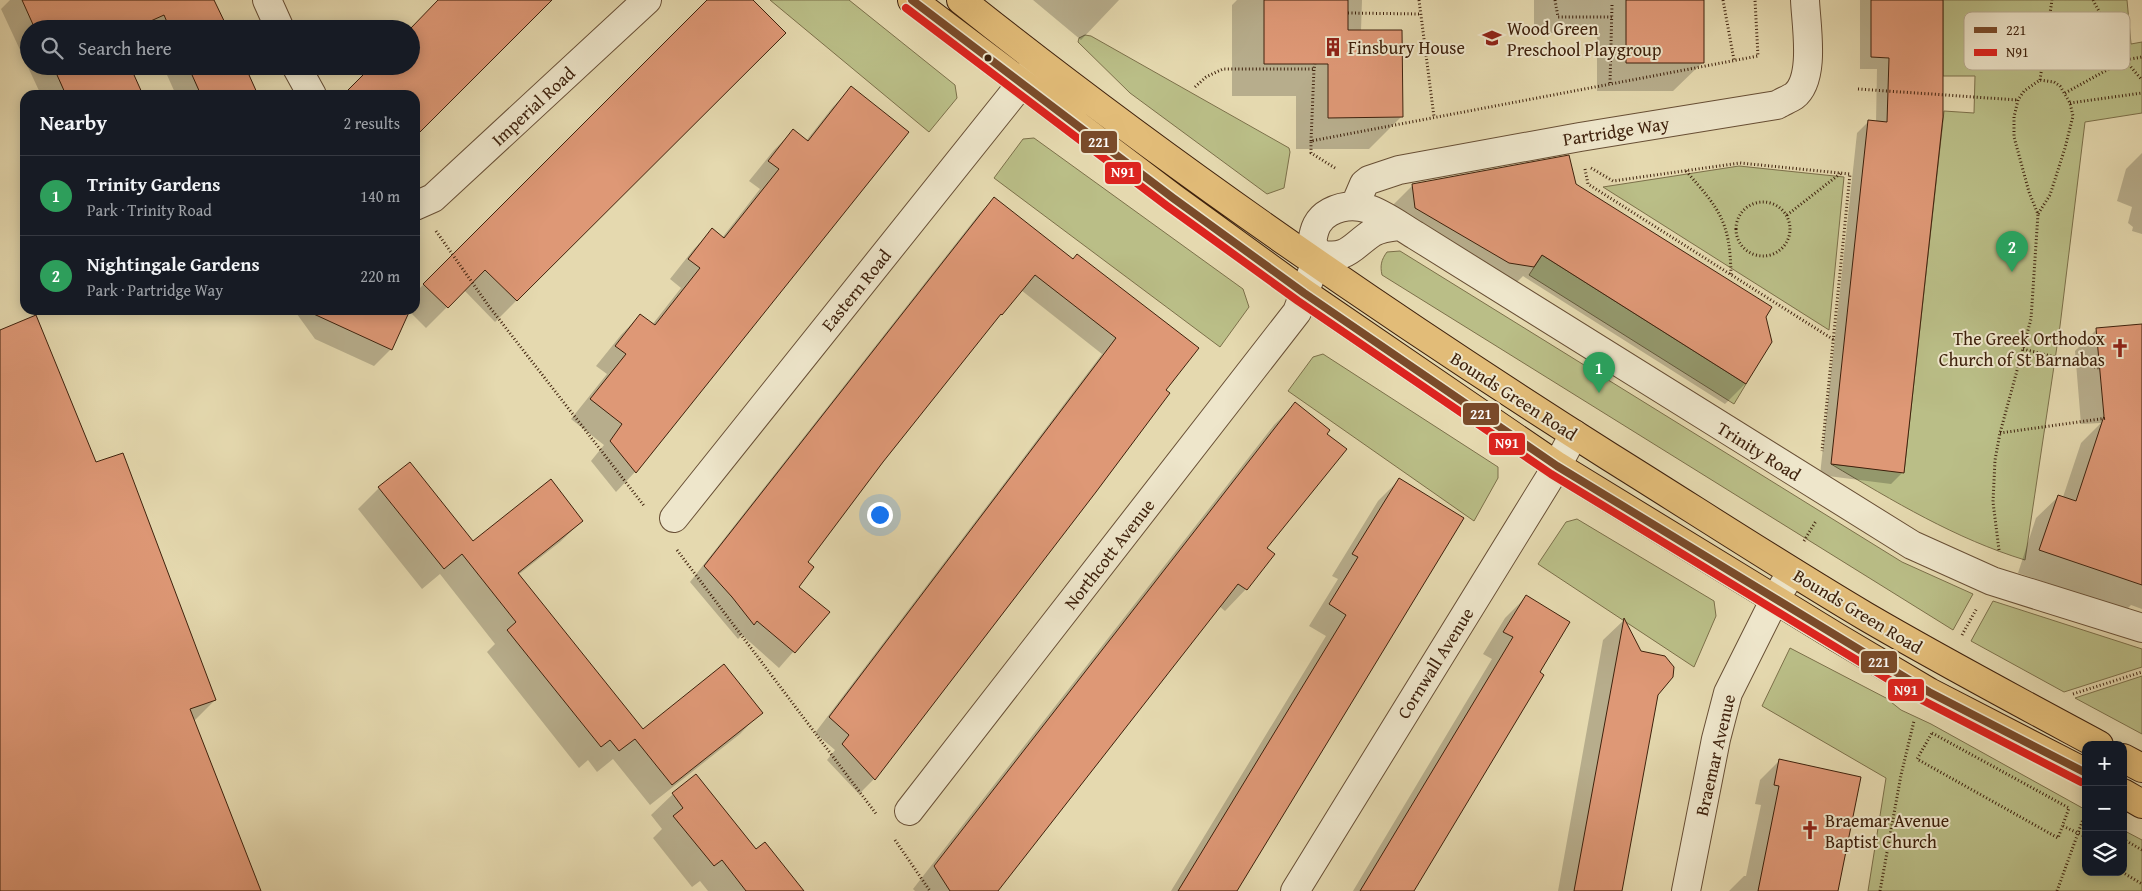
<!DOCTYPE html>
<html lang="en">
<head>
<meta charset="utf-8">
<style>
  :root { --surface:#171b24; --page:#242831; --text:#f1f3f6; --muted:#9ea1a6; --line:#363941; --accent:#1a73e8 }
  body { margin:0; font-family:"Gentium Book Plus",serif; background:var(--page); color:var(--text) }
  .controls { position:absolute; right:15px; bottom:15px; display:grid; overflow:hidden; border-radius:10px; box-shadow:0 2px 12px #0003 }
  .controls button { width:45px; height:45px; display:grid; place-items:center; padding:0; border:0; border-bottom:1px solid var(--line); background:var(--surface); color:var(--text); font:25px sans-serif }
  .you { position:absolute; left:879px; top:514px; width:18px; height:18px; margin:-12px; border:4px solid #fff; border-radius:50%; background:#1a73e8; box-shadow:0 0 0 8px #1a73e833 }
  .badge { display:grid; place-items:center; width:32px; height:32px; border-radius:50%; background:var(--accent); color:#fff; font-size:16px; font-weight:700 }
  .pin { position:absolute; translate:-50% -41px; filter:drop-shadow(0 1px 2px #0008) }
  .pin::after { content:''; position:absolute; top:26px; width:18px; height:15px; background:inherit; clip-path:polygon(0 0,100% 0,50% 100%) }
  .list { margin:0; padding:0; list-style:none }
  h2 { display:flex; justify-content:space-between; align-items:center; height:65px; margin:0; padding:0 20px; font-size:21px }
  h2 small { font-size:16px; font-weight:400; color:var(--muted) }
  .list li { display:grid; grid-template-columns:32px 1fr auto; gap:15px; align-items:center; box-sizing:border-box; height:80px; padding:0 20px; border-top:1px solid var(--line) }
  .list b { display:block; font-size:19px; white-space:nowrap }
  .list p { margin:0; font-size:16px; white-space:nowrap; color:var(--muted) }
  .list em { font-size:16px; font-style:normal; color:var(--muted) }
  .icon { flex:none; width:28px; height:28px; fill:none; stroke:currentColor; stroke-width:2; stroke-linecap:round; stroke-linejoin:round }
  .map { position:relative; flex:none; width:2142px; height:891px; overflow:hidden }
  .search { position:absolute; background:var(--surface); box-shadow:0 2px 12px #0003; left:20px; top:20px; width:400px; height:55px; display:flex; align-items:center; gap:12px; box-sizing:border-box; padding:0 18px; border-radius:28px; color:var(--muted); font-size:19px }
  .panel { position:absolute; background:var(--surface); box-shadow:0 2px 12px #0003; left:20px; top:90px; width:400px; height:225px; border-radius:15px }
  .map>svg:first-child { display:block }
</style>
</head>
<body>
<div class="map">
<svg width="2142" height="891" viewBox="0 0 2142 891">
  <rect width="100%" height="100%" fill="#e5d9af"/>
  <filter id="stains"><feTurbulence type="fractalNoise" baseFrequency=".004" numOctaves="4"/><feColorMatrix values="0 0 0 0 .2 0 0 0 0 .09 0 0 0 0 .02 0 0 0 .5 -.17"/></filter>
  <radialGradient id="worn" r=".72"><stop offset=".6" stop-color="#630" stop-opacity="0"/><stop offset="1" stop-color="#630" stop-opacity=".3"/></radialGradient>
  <path fill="#babe87" stroke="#7c704a" d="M 770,0 L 849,0 L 955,85 L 957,98 L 929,132 Z
    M 1943,0 L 2127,0 L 2131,44 L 2142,42 L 2142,113 L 2085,122 L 2060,326 L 2025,560 C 1956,539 1893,501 1831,464 L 1904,472 L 1944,111 L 1974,113 L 1975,76 L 1943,76 Z
    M 1085,35 L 1091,36 L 1289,148 L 1290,152 L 1284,188 L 1267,194 L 1130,93 L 1078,42 L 1079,38 Z
    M 1034,138 L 1243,289 L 1249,307 L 1220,347 L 994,178 L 1023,139 Z
    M 1739,166 L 1844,177 L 1829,330 L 1603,187 Z
    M 1400,251 L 1902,562 L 1973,594 L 1953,630 L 1382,275 C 1380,266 1381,260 1387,252 Z
    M 1542,255 L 1746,384 L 1734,404 L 1529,275 Z
    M 1323,354 L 1498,467 L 1498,478 L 1474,521 L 1288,391 L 1313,357 Z
    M 1577,519 L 1714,601 L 1716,616 L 1694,667 L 1538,564 L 1566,522 Z
    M 1993,601 L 2142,649 L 2142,667 L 2064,692 L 1971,641 Z
    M 1790,648 L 1886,698 L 1901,710 L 1931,724 L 2086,810 L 2086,872 L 2123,872 L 2123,830 L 2142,840 L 2142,891 L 1868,891 L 1886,778 L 1762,706 Z
    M 2142,676 L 2142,734 L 2075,698 Z"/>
  <path fill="#0003" d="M 10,0 L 214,0 L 227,29 L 29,29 L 29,66 L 128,66 L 142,95 L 41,95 L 1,9 Z
    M 708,0 L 751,0 L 784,33 L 495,322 L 464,290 L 426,328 L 409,311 L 391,349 L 374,366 L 315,339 L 294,310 L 415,310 L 415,293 Z
    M 1033,0 L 1119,0 L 1081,40 Z
    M 1237,0 L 1362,0 L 1361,31 L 1401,117 L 1369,149 L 1296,149 L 1296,96 L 1232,96 L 1232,5 Z
    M 1534,0 L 1702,0 L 1703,62 L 1673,91 L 1597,91 L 1597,33 L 1534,33 Z
    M 1860,0 L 1942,0 L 1903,472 L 1891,484 L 1820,475 L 1857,133 L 1869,121 L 1876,122 L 1877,69 L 1860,69 Z
    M 163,66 L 244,66 L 257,95 L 176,95 Z
    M 851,88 L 907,132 L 635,472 L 616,492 L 591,461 L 604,445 L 571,419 L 607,374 L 596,366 L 621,335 L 640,315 L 652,325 L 681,288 L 670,279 L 693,250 L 712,230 L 722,238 L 760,189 L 749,181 L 774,150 L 793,131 L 806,141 L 832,108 Z
    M 2142,153 L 2142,234 L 2132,231 L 2133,227 L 2128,223 L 2132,207 L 2117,201 L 2126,169 Z
    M 1412,186 L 1765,317 L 1745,384 L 1725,404 L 1523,276 L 1512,287 L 1392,206 Z
    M 994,199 L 1164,390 L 1095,491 L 874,779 L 859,794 L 827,760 L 835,750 L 815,733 L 1102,354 L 1021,290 L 990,326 L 882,461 L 806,562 L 797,587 L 828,612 L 779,668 L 742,635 L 738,639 L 690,582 L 979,214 Z
    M 2142,326 L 2142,609 L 2131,605 L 2126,610 L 2018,573 L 2036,518 L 2059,496 L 2063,497 L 2081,443 L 2101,423 L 2081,424 L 2075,351 L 2097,329 Z
    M 0,331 L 95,463 L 215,700 L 194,721 L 260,891 L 0,891 Z
    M 1296,403 L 1266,549 L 1273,555 L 1246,589 L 1225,611 L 1219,606 L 997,891 L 915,891 L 913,889 L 1274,425 Z
    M 1399,480 L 1463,519 L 1236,891 L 1171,891 L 1326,636 L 1309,626 L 1338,579 L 1332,576 L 1378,501 Z
    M 379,488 L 473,543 L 582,521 L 560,542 L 518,575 L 642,731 L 761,712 L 740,734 L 650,805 L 613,759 L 597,772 L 588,760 L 579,768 L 487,652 L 495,644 L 440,574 L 422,589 L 358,509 Z
    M 1526,597 L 1569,622 L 1413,891 L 1353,891 L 1492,659 L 1483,654 L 1505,618 Z
    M 1624,620 L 1656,694 L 1621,891 L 1558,891 L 1603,640 Z
    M 1779,761 L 1837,891 L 1729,891 L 1744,876 L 1746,876 L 1761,805 L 1755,804 L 1760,780 Z
    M 696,776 L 756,851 L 802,891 L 708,891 L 700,881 L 692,887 L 653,838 L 662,829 L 651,815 L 673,794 Z"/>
  <path fill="#de9876" stroke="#3e210c" d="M 22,0 L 214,0 L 228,29 L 170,29 L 164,15 L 133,29 L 35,29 Z
    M 438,0 L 552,0 L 415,137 L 415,95 L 343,95 L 372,66 L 411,66 L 411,29 L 410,29 Z
    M 707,0 L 753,0 L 786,33 L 517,301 L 485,270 L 448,308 L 423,284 Z
    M 1264,0 L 1348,0 L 1348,30 L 1402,30 L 1403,117 L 1328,118 L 1328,64 L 1264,64 Z
    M 1626,0 L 1704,0 L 1704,63 L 1626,63 Z
    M 1871,0 L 1943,0 L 1943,117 L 1904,473 L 1831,464 L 1868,120 L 1887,122 L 1889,58 L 1871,57 Z
    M 53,66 L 130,66 L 143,95 L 66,95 Z
    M 188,66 L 245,66 L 258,95 L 201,95 Z
    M 851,86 L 909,132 L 636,473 L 610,441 L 622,424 L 590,399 L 626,354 L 615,346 L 640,314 L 655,325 L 700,268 L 688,259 L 712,228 L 724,238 L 779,169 L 768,161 L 793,129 L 808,141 Z
    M 1569,155 L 1576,184 L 1772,307 L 1766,317 L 1772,342 L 1746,384 L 1542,255 L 1534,267 L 1509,263 L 1415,208 L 1412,184 Z
    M 994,197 L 1073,259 L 1077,254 L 1199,348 L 1166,390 L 1170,393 L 1096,492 L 875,780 L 842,744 L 849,735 L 829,717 L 1116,338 L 1035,275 L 1002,315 L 1001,314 L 883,462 L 808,562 L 814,567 L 799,587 L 830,612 L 795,653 L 757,621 L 754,625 L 732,597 L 704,566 Z
    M 305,310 L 410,310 L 392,350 Z
    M 36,315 L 96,462 L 123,453 L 216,700 L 190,709 L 261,891 L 0,891 L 0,330 Z
    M 2142,324 L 2142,585 L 2039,550 L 2058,495 L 2076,501 L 2104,416 L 2096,328 Z
    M 1295,402 L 1330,430 L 1327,434 L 1347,449 L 1267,548 L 1275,554 L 1247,590 L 1238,584 L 998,891 L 950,891 L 934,866 Z
    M 410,462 L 473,541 L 551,479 L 583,521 L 518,573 L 643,729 L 724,664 L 763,713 L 672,785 L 635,739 L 619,751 L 610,740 L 601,747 L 507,630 L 516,622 L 462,554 L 444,569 L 378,487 Z
    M 1399,478 L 1464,518 L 1237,891 L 1178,891 L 1346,615 L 1329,604 L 1358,557 L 1352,554 Z
    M 1526,595 L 1570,622 L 1540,672 L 1544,675 L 1414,891 L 1360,891 L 1513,637 L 1503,632 Z
    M 1624,618 L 1641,651 L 1665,656 L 1674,667 L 1673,677 L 1658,695 L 1622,891 L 1574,891 Z
    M 1779,759 L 1861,777 L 1838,891 L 1758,891 L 1779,786 L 1774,785 Z
    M 696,774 L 756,849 L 765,842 L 804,891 L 746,891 L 722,860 L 714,866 L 673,816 L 683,808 L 672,793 Z"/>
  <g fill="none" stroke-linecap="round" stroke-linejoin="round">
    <g stroke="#684f35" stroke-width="30">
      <path id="minor" d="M 267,0 L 280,29
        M 296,66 L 312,95
        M 1355,205 L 1364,184 L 1369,180 L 1399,170 L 1580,137 L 1777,105 C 1782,102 1789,99 1794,96 C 1816,79 1806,25 1805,0
        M 415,206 L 433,198 L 647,0
        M 1399,226 C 1390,227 1380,228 1372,233 C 1351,247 1348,260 1319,254 L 1312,243 C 1314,229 1317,219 1330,212 C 1362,195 1388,219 1415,235 L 1912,545 L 1992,581 L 2142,628
        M 674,518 L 1037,64
        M 909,811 L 1297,312 L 1319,254
        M 1295,891 L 1557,466 L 1574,434
        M 1686,891 L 1716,739 L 1728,693 L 1775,599 L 1792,572"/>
    </g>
    <g stroke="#3e210c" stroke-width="30">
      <path id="major" d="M 912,0 L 1173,198 L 1304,293 L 1557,466 L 1838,638 L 1929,692 L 2086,773
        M 961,0 C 1168,165 1386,315 1610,457 C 1695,510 1779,565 1865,616 C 1942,661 2021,703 2099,745
        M 2123,758 L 2142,768
        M 2123,793 L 2142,804"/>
    </g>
    <path stroke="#3e210c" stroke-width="3" stroke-dasharray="1 2.5" stroke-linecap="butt" d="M 1419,0 L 1434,117
      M 1555,0 L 1558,17 L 1612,17
      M 1723,0 L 1734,60
      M 2093,0 L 2125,60 L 2142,80
      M 1348,13 L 1421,14
      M 2040,80 L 2052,0
      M 1610,83 L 1612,5
      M 1195,87 L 1206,77 L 1223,69 L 1314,69 L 1315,64
      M 1858,89 L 2018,100
      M 2065,93 L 2125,60 L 2142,57
      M 2070,103 L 2142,93
      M 1311,141 L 1314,69
      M 1335,168 L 1311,153 L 1311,141 L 1758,56 L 1755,0
      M 1591,168 L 1613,181 L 1740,163 L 1850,174 L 1822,451
      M 1585,169 L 1588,184 L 1834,340
      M 1686,171 C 1720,210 1730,221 1731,275
      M1736 229a27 27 0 1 1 54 0a27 27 0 1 1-54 0Z
      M 1787,215 L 1841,173
      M 436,231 L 488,305 L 645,507
      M 2023,349 L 2099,368
      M 2000,433 L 2107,418
      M 1804,541 L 1816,521
      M 677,550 L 877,815
      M 1999,550 L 1993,502 L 1995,460 L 2000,433 L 2031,319 L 2038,214 L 2029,192 L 2014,137 L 2014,117 L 2018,100 L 2024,91 L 2040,80 L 2054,82 L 2060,86 L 2070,103 L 2073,116 L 2065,148 L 2050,195 L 2038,214
      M 1962,635 L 1977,608
      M 2073,694 L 2142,672
      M 1932,733 L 2069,808 L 2058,838 L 1917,759 Z
      M 2063,826 L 2086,837
      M 2123,839 L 2142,850
      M 895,840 L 930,891
      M 2122,872 L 2142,884
      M 1880,891 L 1901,775 L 1914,721
      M 2057,891 L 2086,811"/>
    <use href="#minor" stroke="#eee6cb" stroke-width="28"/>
    <use href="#major" stroke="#e2bc78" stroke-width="28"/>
    <g stroke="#eee6cb" stroke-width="11">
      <path id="bus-1" d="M 912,0 L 1173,198 L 1304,293 L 1557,466 L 1929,692 L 2086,773"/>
    </g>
    <g stroke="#eee6cb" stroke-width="11">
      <path id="bus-2" d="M 906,8 L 1167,206 L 1298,301 L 1551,474 L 1924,701 L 2081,782"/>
    </g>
    <use href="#bus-1" stroke="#7a4b2a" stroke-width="8"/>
    <use href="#bus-2" stroke="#dc241f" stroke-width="8"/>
  </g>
  <defs>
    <g id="school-bare" transform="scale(1.5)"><path d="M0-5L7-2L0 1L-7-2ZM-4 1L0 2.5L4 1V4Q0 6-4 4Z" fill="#8f2418" stroke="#eee6cb" stroke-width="2.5" paint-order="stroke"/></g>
    <g id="building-bare" transform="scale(1.5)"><path d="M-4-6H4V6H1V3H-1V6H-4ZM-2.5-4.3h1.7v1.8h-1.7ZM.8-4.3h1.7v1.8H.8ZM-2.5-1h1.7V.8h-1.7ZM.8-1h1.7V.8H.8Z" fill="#8f2418" stroke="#eee6cb" stroke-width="2.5" paint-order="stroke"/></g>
    <g id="church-bare" transform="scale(1.5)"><path d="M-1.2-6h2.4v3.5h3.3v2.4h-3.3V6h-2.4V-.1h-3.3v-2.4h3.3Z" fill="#8f2418" stroke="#eee6cb" stroke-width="2.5" paint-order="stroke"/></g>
  </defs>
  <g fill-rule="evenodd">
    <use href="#school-bare" x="1492" y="38"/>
    <use href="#building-bare" x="1333" y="47"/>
    <use href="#church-bare" x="2120" y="348"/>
    <use href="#church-bare" x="1810" y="830"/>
  </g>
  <circle fill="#3e210c" stroke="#eee6cb" stroke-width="2" cx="988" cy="58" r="4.5"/>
  <g text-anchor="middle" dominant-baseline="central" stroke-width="4" stroke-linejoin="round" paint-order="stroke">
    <g font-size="18" fill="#3e210c" stroke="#eee6cb" text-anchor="start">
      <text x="1507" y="28">Wood Green<tspan x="1507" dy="21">Preschool Playgroup</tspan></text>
      <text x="1348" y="47">Finsbury House</text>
      <text x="2105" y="338" text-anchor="end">The Greek Orthodox<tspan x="2105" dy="21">Church of St Barnabas</tspan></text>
      <text x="1825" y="820">Braemar Avenue<tspan x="1825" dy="21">Baptist Church</tspan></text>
    </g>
    <g font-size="18" fill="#3e210c" stroke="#eee6cb">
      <text transform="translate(533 106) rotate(-43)">Imperial Road</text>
      <text transform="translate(1616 131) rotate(-9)">Partridge Way</text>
      <text transform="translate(856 290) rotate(-51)">Eastern Road</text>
      <text transform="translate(1514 396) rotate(33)">Bounds Green Road</text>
      <text transform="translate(1759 451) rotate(32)">Trinity Road</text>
      <text transform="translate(1109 554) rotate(-52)">Northcott Avenue</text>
      <text transform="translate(1858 611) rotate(31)">Bounds Green Road</text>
      <text transform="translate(1435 663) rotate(-58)">Cornwall Avenue</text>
      <text transform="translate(1715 755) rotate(-77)">Braemar Avenue</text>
    </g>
  </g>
  <rect x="1964" y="12" width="166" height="58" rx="8" fill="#eee6cb" stroke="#b9ab92" stroke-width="1"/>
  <rect x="1974" y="27" width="23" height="6" fill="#7a4b2a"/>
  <rect x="1974" y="49" width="23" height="7" fill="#dc241f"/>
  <g font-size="14" fill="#3e210c">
    <text x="2006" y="35">221</text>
    <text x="2006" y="57">N91</text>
  </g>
  <g stroke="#eee6cb" stroke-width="2">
    <rect x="1080" y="130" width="38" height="24" rx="5" fill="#7a4b2a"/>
    <rect x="1104" y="161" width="38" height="24" rx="5" fill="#dc241f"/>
    <rect x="1462" y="402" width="38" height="24" rx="5" fill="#7a4b2a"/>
    <rect x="1488" y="432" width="38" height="24" rx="5" fill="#dc241f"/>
    <rect x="1860" y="650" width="38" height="24" rx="5" fill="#7a4b2a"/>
    <rect x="1887" y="678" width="38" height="24" rx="5" fill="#dc241f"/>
  </g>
  <g font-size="14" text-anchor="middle" font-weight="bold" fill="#fff">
    <text x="1099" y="147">221</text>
    <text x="1123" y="177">N91</text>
    <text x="1481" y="419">221</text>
    <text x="1507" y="448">N91</text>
    <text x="1879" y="667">221</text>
    <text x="1906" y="695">N91</text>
  </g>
  <rect width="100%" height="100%" filter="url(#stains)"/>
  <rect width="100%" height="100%" fill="url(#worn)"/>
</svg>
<div class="controls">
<button>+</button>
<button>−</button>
<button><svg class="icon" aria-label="layers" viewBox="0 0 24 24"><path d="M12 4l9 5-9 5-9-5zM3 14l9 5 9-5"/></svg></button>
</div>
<div class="you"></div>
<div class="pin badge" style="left:1599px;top:393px;background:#2e9e5b">1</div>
<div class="pin badge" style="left:2012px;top:272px;background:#2e9e5b">2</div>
<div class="search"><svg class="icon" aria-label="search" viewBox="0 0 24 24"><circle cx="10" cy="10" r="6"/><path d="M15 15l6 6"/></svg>Search here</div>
<section class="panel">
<h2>Nearby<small>2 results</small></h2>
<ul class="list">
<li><span class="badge" style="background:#2e9e5b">1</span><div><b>Trinity Gardens</b><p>Park · Trinity Road</p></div><em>140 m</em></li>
<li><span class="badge" style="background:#2e9e5b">2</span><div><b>Nightingale Gardens</b><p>Park · Partridge Way</p></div><em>220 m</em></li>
</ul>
</section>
</div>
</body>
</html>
